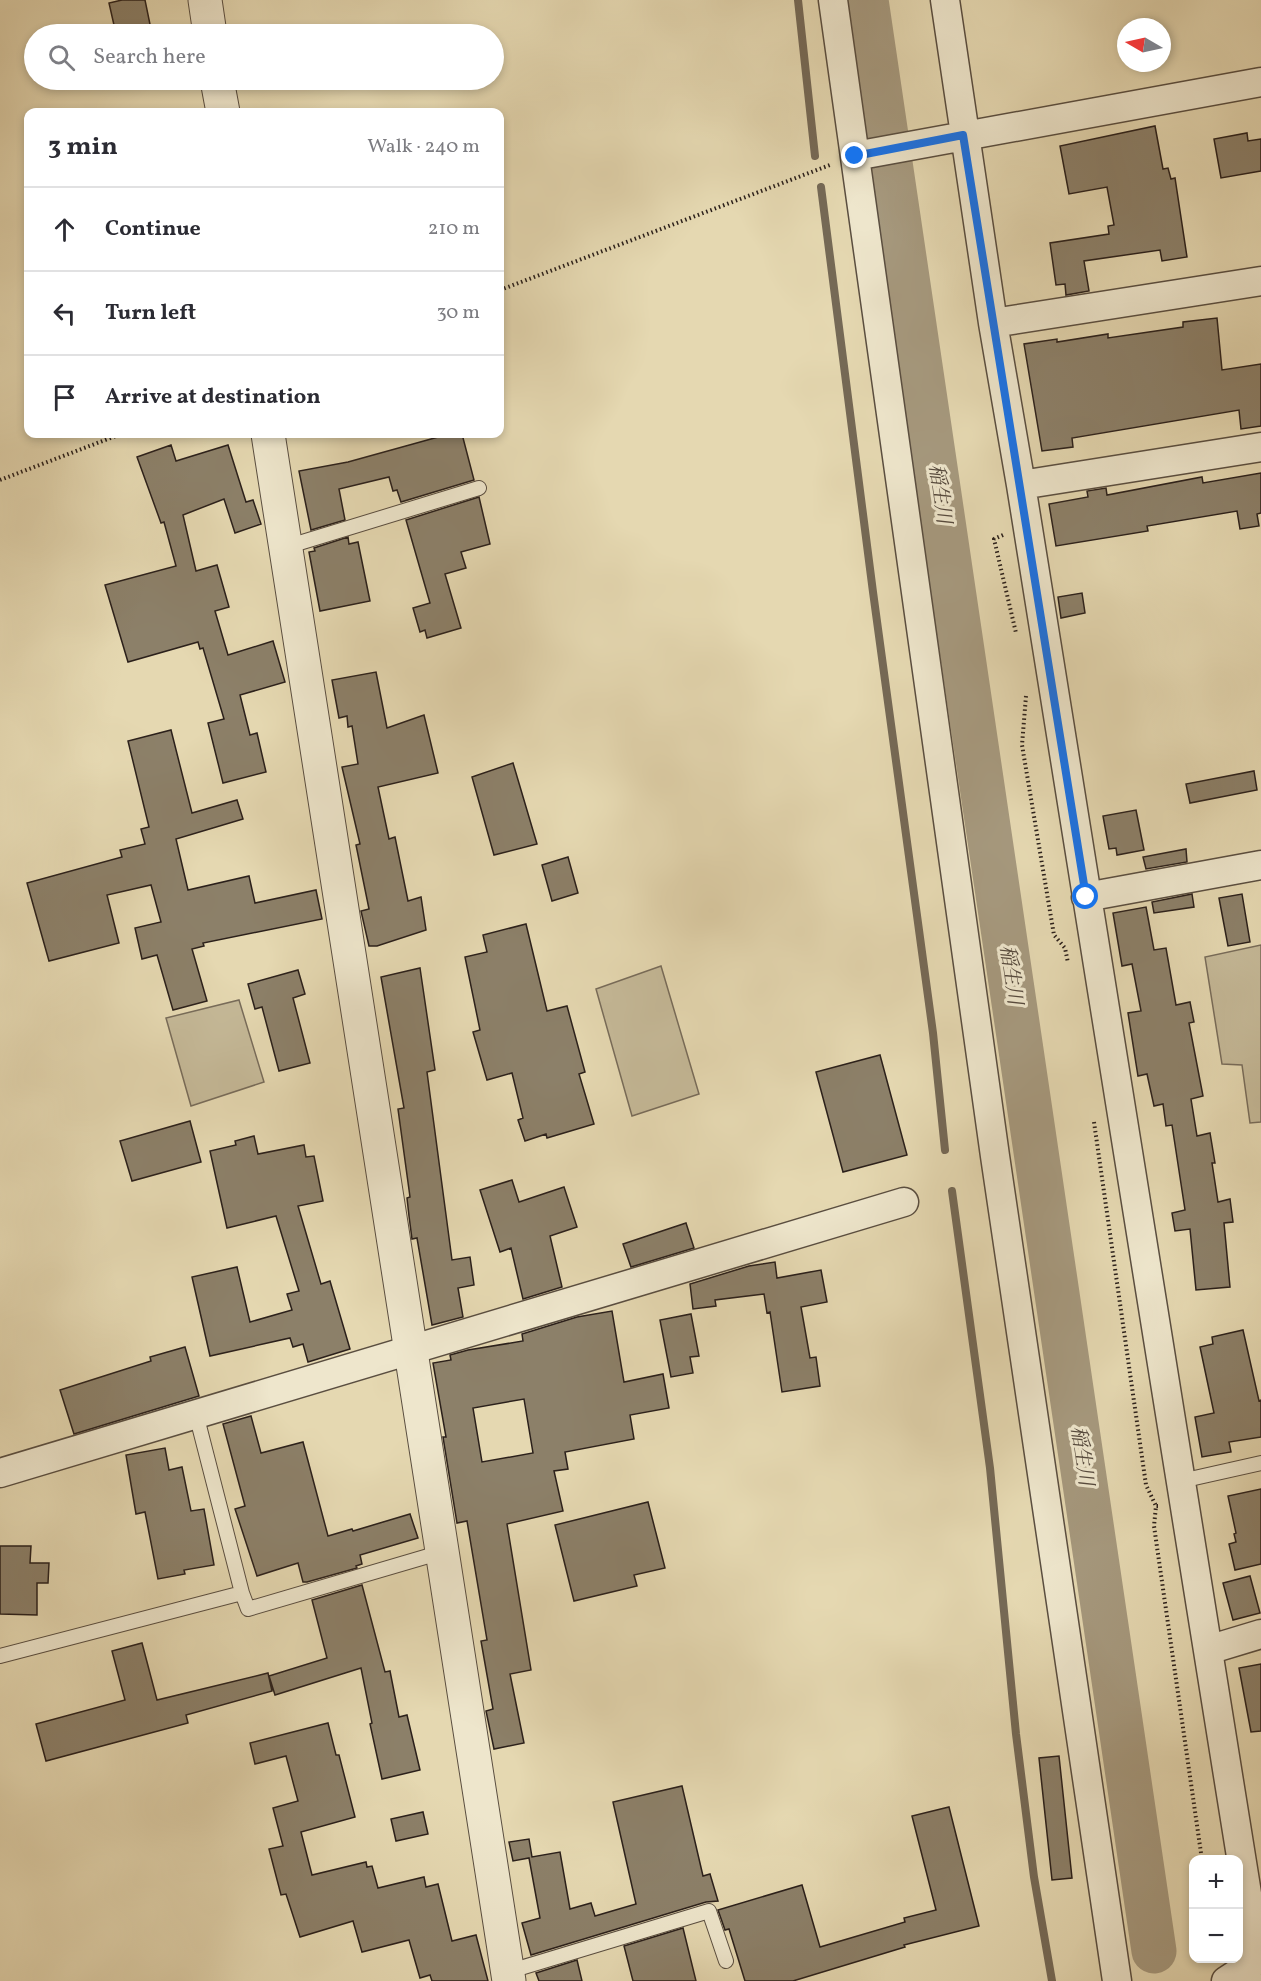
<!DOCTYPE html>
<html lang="en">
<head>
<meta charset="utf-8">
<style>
  :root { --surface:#fff; --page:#f7f7f7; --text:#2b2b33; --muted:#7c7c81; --line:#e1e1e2 }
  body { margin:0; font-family:Vollkorn,"Noto Serif JP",serif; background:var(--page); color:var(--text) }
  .controls { position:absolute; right:18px; bottom:18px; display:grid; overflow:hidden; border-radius:12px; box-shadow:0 3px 9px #0003 }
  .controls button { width:54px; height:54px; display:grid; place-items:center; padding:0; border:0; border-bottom:2px solid var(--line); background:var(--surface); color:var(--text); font:30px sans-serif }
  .compass { position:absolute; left:1117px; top:18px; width:54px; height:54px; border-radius:50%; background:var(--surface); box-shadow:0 3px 9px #0003; rotate:279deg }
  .stop { position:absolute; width:18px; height:18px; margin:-14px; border:4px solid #1a73e8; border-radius:50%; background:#fff }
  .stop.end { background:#1a73e8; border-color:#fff; box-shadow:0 2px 6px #0008 }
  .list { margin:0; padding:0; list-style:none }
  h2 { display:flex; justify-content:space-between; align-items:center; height:78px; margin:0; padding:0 24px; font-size:26px }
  h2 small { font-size:20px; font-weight:400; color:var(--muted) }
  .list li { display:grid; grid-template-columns:39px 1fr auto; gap:18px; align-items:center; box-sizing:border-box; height:84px; padding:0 24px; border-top:2px solid var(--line) }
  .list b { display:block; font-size:22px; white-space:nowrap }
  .list em { font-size:20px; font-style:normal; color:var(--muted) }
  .icon { flex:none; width:33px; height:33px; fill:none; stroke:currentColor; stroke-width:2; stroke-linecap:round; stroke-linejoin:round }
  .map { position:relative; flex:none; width:1261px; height:1981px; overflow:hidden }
  .search { position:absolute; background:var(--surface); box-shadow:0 3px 9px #0003; left:24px; top:24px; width:480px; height:66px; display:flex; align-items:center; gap:15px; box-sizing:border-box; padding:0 21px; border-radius:33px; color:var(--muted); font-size:22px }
  .panel { position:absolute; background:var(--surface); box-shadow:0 3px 9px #0003; left:24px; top:108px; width:480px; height:330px; border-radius:12px }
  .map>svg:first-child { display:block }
</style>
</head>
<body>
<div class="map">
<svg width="1261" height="1981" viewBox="0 0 1261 1981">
  <rect width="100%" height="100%" fill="#e5d8b1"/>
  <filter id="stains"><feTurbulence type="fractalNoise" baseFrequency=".00333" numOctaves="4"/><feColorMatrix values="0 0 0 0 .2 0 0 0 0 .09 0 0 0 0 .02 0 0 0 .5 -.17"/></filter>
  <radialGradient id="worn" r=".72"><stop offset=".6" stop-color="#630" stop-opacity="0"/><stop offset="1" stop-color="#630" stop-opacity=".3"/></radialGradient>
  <path fill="#c5b998" stroke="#786c5a" stroke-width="1.5" d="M 1261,945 L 1261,1122 L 1250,1123 L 1242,1065 L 1222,1064 L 1205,957 Z
    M 661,966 L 699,1094 L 632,1116 L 596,989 Z
    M 239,1000 L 264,1082 L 191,1106 L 166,1018 Z"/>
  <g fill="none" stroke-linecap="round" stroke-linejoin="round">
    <path stroke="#756956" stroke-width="8" d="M 798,0 L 815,156
      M 821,187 L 873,592 L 933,1033 L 945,1150
      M 952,1191 L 990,1468 L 1016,1734 L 1034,1877 L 1052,1981"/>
    <path stroke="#a6997e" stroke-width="45" d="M 866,0 L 1154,1951"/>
  </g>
  <path fill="#8c8069" stroke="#2b201b" stroke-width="1.5" fill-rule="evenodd" d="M 122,0 L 145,0 L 152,34 L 116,34 L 109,3 Z
    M 1155,126 L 1163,169 L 1168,168 L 1171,179 L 1175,178 L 1187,257 L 1162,261 L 1160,250 L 1084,261 L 1089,291 L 1066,295 L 1065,284 L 1056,285 L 1050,243 L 1109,234 L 1108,226 L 1114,225 L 1107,187 L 1069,194 L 1060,146 Z
    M 1247,133 L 1248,141 L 1261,139 L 1261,171 L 1221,178 L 1214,139 Z
    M 1217,318 L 1222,370 L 1261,364 L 1261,426 L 1241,429 L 1239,410 L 1072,438 L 1073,447 L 1042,451 L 1024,344 L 1057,339 L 1057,342 L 1108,334 L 1108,338 L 1183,327 L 1183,322 Z
    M 449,434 L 462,434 L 474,480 L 401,502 L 397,490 L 393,491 L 389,477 L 339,489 L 345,520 L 311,530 L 299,471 L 348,462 Z
    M 171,445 L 176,461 L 228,445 L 246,502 L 253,500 L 261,524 L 235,533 L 224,499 L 183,515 L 196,571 L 217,565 L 229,607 L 215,611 L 228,655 L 273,641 L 285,682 L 240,695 L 250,735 L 257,733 L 266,772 L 223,783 L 208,723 L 224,719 L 203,648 L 200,649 L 198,642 L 128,662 L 105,585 L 176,566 L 164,522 L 161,523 L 137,457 Z
    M 1261,473 L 1261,513 L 1257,514 L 1259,526 L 1240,529 L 1237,511 L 1147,526 L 1148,531 L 1056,546 L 1049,504 L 1088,497 L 1087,491 L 1106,488 L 1107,495 L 1202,477 L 1203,483 Z
    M 479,497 L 490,544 L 461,552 L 466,568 L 445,574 L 461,628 L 427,638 L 425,630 L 420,632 L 413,608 L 430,603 L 406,520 Z
    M 348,537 L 349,544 L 358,542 L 370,601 L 320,611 L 309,552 L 315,551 L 314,548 Z
    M 1082,593 L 1085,613 L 1061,618 L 1058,597 Z
    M 376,672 L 387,728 L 424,715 L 438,773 L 378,787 L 389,839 L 395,837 L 408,901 L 421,897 L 426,930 L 377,946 L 369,946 L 361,911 L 369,909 L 356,845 L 360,844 L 342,767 L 358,764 L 352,726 L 348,727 L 347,716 L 339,718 L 332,680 Z
    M 171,730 L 192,813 L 237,800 L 243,819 L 176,839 L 188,890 L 249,876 L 255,903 L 316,890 L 322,919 L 203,943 L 204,946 L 192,949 L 207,1001 L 173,1010 L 157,955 L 142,959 L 135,928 L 161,922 L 151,885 L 107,895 L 119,943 L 49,961 L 27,883 L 122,857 L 120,850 L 145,844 L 141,829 L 149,827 L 128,741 Z
    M 513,763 L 537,844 L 494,855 L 472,777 Z
    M 1254,771 L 1257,790 L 1190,803 L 1186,784 Z
    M 1136,810 L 1144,850 L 1117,855 L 1116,848 L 1109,849 L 1103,816 Z
    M 1186,849 L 1187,862 L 1146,869 L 1143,857 Z
    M 568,857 L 578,893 L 552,901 L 542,865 Z
    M 1192,894 L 1194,907 L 1154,913 L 1152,902 Z
    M 1242,894 L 1250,942 L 1228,946 L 1219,898 Z
    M 1146,907 L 1154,950 L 1166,948 L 1176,1005 L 1190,1002 L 1194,1022 L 1189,1023 L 1203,1096 L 1191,1099 L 1197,1136 L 1210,1133 L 1215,1163 L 1212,1163 L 1218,1202 L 1230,1199 L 1233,1222 L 1224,1223 L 1230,1287 L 1196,1290 L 1190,1229 L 1175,1231 L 1172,1213 L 1185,1210 L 1172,1125 L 1166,1126 L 1163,1104 L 1154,1106 L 1147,1074 L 1138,1076 L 1128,1013 L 1141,1011 L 1132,964 L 1122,966 L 1113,913 Z
    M 526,924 L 547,1011 L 567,1006 L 585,1072 L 579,1074 L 594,1124 L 547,1138 L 546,1134 L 525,1141 L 518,1120 L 523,1118 L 512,1073 L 487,1080 L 473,1032 L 480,1030 L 465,957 L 487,952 L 483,935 Z
    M 420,968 L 435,1070 L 427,1072 L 452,1260 L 470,1257 L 474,1285 L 458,1288 L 463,1317 L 432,1325 L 417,1238 L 412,1239 L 409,1216 L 407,1198 L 410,1197 L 398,1109 L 404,1108 L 381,977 Z
    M 298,970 L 305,994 L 293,998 L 310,1063 L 279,1071 L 262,1007 L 255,1009 L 248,984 Z
    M 880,1055 L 907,1155 L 843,1172 L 816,1072 Z
    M 190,1121 L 201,1162 L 132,1181 L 120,1141 Z
    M 254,1136 L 258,1154 L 304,1145 L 306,1157 L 314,1156 L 323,1201 L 298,1206 L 321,1284 L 330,1281 L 350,1349 L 308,1362 L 303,1344 L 293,1347 L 290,1338 L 210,1356 L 192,1277 L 237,1267 L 250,1322 L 292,1310 L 287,1294 L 299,1291 L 276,1216 L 227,1228 L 210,1151 L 236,1145 L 235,1141 Z
    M 512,1180 L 519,1202 L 564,1187 L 577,1227 L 550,1236 L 562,1287 L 523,1299 L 511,1248 L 500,1252 L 480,1190 Z
    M 686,1223 L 694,1248 L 631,1267 L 623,1244 Z
    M 775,1262 L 777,1278 L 821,1270 L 827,1302 L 801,1307 L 810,1358 L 816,1357 L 820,1386 L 782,1392 L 770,1312 L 767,1313 L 764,1294 L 715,1300 L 716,1306 L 693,1309 L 690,1284 L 749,1266 Z
    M 612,1311 L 624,1382 L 663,1374 L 669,1408 L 630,1415 L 634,1439 L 565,1452 L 568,1469 L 554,1471 L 563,1511 L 507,1524 L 531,1670 L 510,1674 L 524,1743 L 494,1749 L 486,1711 L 493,1709 L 481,1641 L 487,1640 L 467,1521 L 457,1523 L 443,1437 L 446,1437 L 433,1363 L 451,1360 L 450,1355 L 468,1350 L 523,1341 L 522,1334 L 577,1317 ZM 524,1399 L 533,1453 L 482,1462 L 473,1408 Z
    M 691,1314 L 699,1356 L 690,1357 L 693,1373 L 671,1377 L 660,1320 Z
    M 1243,1330 L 1259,1401 L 1261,1400 L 1261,1437 L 1229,1442 L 1231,1452 L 1202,1457 L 1195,1417 L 1214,1413 L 1200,1347 L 1213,1344 L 1212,1337 Z
    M 185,1347 L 199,1396 L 74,1434 L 60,1390 L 151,1361 L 150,1357 Z
    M 251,1416 L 261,1453 L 303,1442 L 328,1536 L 352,1529 L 353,1531 L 410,1514 L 418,1538 L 360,1555 L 362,1564 L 356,1566 L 357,1568 L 307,1582 L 303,1582 L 298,1563 L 257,1576 L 235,1509 L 245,1506 L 223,1424 Z
    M 165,1448 L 169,1470 L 182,1467 L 191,1511 L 204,1509 L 214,1565 L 184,1570 L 185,1574 L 158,1579 L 145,1512 L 136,1514 L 126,1455 Z
    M 1261,1489 L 1261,1564 L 1235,1570 L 1229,1544 L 1236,1542 L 1234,1534 L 1236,1533 L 1228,1496 Z
    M 648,1502 L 665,1568 L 634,1575 L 637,1586 L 574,1601 L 555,1525 Z
    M 0,1546 L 31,1546 L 30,1563 L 49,1563 L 48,1583 L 37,1583 L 37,1615 L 0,1614 Z
    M 1250,1576 L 1260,1613 L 1233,1620 L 1223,1583 Z
    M 362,1585 L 385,1672 L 390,1671 L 399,1717 L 407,1715 L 420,1770 L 382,1779 L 370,1724 L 372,1723 L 361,1668 L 275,1695 L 269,1676 L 327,1658 L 312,1600 Z
    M 142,1643 L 157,1700 L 268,1673 L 272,1691 L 186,1715 L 188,1723 L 46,1761 L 36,1724 L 125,1700 L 112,1651 Z
    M 1261,1664 L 1261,1731 L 1251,1732 L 1239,1668 Z
    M 328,1723 L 336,1755 L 339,1755 L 355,1817 L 301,1832 L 312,1875 L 366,1862 L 367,1867 L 372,1866 L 378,1888 L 424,1877 L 426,1887 L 438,1884 L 452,1941 L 476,1935 L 488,1981 L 432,1981 L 430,1975 L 420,1978 L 409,1940 L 362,1952 L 353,1921 L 300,1937 L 286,1894 L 281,1895 L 269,1849 L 283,1846 L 273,1808 L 298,1801 L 286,1756 L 255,1764 L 250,1743 Z
    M 1059,1756 L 1072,1878 L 1052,1880 L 1039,1758 Z
    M 682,1786 L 703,1876 L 710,1874 L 718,1901 L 706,1902 L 531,1955 L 522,1923 L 540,1918 L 529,1858 L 513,1861 L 509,1842 L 529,1839 L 532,1857 L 560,1852 L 570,1909 L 591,1903 L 595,1916 L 636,1904 L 613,1802 Z
    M 949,1807 L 979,1926 L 904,1945 L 905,1947 L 793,1981 L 745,1981 L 729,1929 L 725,1930 L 718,1910 L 802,1885 L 820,1947 L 905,1922 L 904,1918 L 936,1910 L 912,1816 Z
    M 423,1812 L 428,1834 L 396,1841 L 391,1819 Z
    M 683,1928 L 696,1981 L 633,1981 L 624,1946 Z
    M 577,1960 L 582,1981 L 539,1981 L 536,1973 Z"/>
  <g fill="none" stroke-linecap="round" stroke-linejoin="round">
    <g stroke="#5a4e40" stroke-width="16">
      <path id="service" d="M 286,547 L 479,488
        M 1181,1481 L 1261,1463
        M 242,1593 L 248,1609 L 442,1552
        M 0,1656 L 242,1593 L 196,1414
        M 507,1972 L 709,1911 L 726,1961"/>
    </g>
    <g stroke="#5a4e40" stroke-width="31">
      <path id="minor" d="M 833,0 L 995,1156 L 1117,1981
        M 945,0 L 993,323 L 1021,485 L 1261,1981
        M 855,156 L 1261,82
        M 993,323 L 1261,281
        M 1021,485 L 1261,447
        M 1086,897 L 1261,865
        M 0,1473 L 904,1202
        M 1208,1650 L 1261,1634
        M 1226,1981 L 1261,1958"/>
    </g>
    <g stroke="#5a4e40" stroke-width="35">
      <path id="tertiary" d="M 205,0 L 210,34
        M 217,80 L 223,112
        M 268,434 L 509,1981"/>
    </g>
    <path stroke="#2b201b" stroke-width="4" stroke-dasharray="1.5 3" stroke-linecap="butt" d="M 500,290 L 830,165
      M 0,480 L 121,434
      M 1003,535 L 994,539 L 1016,633
      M 1026,696 L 1022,745 L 1054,935 L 1065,948 L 1068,963
      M 1094,1122 L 1146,1485 L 1156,1506
      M 1158,1506 L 1156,1506 L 1154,1526 L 1202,1860"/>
    <use href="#service" stroke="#eee6cc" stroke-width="14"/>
    <use href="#minor" stroke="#eee6cc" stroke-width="28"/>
    <use href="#tertiary" stroke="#eee6cc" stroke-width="33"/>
  </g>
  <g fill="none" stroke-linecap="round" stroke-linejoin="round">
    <path stroke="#1a73e8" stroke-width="8" d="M 855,156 L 963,135 L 1086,897"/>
  </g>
  <g text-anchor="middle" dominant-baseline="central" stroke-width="6" stroke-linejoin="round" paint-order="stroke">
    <g font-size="20" font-style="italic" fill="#564a3e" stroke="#eee6cc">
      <text transform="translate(939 494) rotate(82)">稲生川</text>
      <text transform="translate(1010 975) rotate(82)">稲生川</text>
      <text transform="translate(1081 1456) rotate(82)">稲生川</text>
    </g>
  </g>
  <rect width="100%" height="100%" filter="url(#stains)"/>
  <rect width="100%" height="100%" fill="url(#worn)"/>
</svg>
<div class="controls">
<button>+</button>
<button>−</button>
</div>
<svg class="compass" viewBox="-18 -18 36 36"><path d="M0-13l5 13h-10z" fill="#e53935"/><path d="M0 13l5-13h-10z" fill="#7c7c81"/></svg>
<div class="stop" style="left:1086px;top:897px"></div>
<div class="stop end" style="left:855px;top:156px"></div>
<div class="search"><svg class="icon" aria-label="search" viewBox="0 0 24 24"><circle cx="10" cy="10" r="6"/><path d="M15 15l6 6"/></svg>Search here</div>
<section class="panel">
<h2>3 min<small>Walk · 240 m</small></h2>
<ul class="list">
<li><svg class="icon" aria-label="ahead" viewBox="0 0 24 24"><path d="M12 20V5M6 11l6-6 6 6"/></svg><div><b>Continue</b></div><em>210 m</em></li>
<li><svg class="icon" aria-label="left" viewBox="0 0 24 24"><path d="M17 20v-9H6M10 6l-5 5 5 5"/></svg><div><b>Turn left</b></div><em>30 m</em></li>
<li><svg class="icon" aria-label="arrive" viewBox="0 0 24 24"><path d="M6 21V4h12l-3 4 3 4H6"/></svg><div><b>Arrive at destination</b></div></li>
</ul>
</section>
</div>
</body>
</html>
